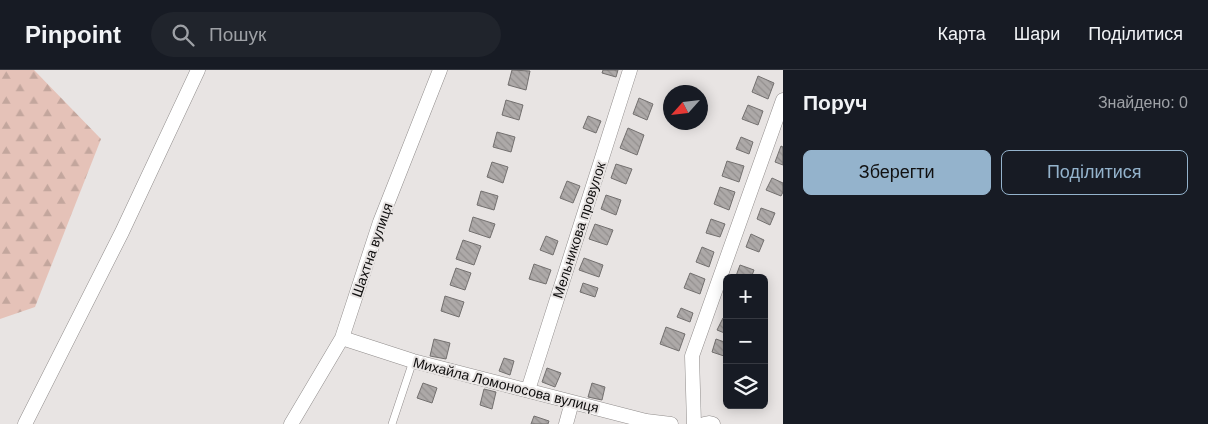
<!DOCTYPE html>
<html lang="uk">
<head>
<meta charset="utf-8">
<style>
  :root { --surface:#171b24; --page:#20242c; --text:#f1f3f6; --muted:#9ea1a6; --line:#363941; --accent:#94b3cc }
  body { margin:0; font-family:Arial,sans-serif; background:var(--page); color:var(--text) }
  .controls { position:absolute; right:15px; bottom:15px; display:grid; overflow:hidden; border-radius:8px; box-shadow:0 2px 12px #0003 }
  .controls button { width:45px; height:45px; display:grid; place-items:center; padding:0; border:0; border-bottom:1px solid var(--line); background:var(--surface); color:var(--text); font:25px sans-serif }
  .compass { position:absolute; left:663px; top:15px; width:45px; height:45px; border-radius:50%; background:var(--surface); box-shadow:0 2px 12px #0003; rotate:243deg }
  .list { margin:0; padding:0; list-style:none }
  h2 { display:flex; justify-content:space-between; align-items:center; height:65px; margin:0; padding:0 20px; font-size:21px }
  h2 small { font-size:16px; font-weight:400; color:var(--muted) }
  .actions { display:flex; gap:10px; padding:15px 20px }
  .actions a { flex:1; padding:11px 0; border:1px solid var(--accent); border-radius:8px; text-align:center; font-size:18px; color:var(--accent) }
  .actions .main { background:var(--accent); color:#111 }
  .icon { flex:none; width:28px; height:28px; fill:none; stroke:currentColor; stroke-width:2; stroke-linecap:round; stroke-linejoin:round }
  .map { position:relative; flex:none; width:783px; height:354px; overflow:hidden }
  header { display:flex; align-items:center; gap:30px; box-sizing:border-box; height:70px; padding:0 25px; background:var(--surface); border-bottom:1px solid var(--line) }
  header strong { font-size:24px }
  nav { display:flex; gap:28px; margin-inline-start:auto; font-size:18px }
  .search { width:350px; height:45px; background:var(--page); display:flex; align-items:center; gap:12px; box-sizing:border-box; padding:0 18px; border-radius:28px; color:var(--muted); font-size:19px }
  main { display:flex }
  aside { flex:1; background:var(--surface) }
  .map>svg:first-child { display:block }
</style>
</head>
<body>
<header>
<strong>Pinpoint</strong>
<div class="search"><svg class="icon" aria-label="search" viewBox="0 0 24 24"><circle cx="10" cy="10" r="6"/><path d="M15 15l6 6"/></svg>Пошук</div>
<nav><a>Карта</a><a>Шари</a><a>Поділитися</a></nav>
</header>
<main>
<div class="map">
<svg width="783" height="354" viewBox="0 0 783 354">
  <defs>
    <pattern id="forest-firs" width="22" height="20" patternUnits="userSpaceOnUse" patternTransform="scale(1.25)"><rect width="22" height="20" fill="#e5c2b8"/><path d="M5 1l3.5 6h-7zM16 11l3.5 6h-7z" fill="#c3a69d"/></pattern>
    <pattern id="building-back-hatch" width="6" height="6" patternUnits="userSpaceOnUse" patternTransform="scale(1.25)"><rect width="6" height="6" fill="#ada9a8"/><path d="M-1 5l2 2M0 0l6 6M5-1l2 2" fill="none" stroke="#94908f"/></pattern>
  </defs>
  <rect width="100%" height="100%" fill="#e8e4e3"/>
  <path fill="url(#forest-firs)" d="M 0,0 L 34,0 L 101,69 L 35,237 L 0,249 Z"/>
  <path fill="url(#building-back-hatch)" stroke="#73706f" d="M 512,0 L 530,1 L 526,20 L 508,15 Z
    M 603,0 L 618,0 L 616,7 L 602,3 Z
    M 758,6 L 774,13 L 768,29 L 752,22 Z
    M 639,28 L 653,34 L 647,50 L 633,44 Z
    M 506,30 L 523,35 L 519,50 L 502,45 Z
    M 748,35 L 763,41 L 758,55 L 742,49 Z
    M 588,46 L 601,51 L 596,63 L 583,58 Z
    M 628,58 L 644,65 L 637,85 L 620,78 Z
    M 497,62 L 515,67 L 511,82 L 493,77 Z
    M 741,67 L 753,72 L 749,84 L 736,79 Z
    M 781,76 L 783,77 L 783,95 L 775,92 Z
    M 727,91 L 744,96 L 739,112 L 722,106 Z
    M 492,92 L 508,97 L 503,113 L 487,107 Z
    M 616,94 L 632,99 L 626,114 L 611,108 Z
    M 772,108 L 783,113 L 783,122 L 781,126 L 766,120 Z
    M 567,111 L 580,116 L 573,133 L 560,128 Z
    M 720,117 L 735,122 L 729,140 L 714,134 Z
    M 481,121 L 498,126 L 494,140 L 477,135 Z
    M 606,125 L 621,130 L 616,145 L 601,139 Z
    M 761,138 L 775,143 L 770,155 L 757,149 Z
    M 473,147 L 495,154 L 490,168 L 469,161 Z
    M 711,149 L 725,154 L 720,167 L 706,163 Z
    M 595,154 L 613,160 L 607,175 L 589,169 Z
    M 751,164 L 764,170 L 759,182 L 746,177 Z
    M 546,166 L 558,171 L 553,185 L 540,180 Z
    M 463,170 L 481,176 L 474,195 L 456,189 Z
    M 702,177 L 714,182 L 709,197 L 696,192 Z
    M 584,188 L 603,195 L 599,207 L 579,200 Z
    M 534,194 L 551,200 L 546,214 L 529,209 Z
    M 740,195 L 754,200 L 751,208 L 742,208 L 736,206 Z
    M 456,198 L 471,203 L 465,220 L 450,215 Z
    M 690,203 L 705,209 L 700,224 L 684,218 Z
    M 583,213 L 598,218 L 595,227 L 580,222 Z
    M 445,226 L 464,232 L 459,247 L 441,241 Z
    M 681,238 L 693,243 L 690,252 L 677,247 Z
    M 723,248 L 727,250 L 727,264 L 717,260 Z
    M 666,257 L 685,264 L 679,281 L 660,274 Z
    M 434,269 L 450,273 L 446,289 L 430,286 Z
    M 716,269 L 727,273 L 727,287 L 712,282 Z
    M 504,288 L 514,291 L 510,305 L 499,301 Z
    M 547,298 L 561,303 L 555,317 L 542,312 Z
    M 423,313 L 437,318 L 432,333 L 417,328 Z
    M 592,313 L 605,317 L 602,330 L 588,327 Z
    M 484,319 L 496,322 L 492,339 L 480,335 Z
    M 534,346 L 549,351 L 548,354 L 531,354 Z"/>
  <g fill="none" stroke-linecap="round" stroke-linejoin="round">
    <g stroke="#918d8c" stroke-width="8">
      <path id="service" d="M 392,354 L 413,291"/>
    </g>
    <g stroke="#918d8c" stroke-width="15">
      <path id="minor" d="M 342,268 L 413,291 L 646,351 L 671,354
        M 528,320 L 630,0
        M 25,354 L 122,162 L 198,0
        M 291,354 L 342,268 L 380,152 L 440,0
        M 566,354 L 572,332
        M 694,354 L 692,286 L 783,30
        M 704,354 L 709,353 L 713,354"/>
    </g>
    <use href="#service" stroke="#fff" stroke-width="7"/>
    <use href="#minor" stroke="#fff" stroke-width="14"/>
  </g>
  <g text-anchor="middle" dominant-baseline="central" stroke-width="4" stroke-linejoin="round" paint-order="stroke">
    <g font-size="14" fill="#0f0e0e" stroke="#e8e4e3">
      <text transform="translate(579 160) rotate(-72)">Мельникова провулок</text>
      <text transform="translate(372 180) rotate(-71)">Шахтна вулиця</text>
      <text transform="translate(506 315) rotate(14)">Михайла Ломоносова вулиця</text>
    </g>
  </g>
</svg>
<div class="controls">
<button>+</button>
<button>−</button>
<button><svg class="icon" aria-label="layers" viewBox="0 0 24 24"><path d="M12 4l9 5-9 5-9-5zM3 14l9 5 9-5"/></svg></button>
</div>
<svg class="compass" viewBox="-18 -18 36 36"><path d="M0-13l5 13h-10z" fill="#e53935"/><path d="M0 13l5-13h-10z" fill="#9ea1a6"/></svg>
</div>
<aside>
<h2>Поруч<small>Знайдено: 0</small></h2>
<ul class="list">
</ul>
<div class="actions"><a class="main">Зберегти</a><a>Поділитися</a></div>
</aside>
</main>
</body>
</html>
